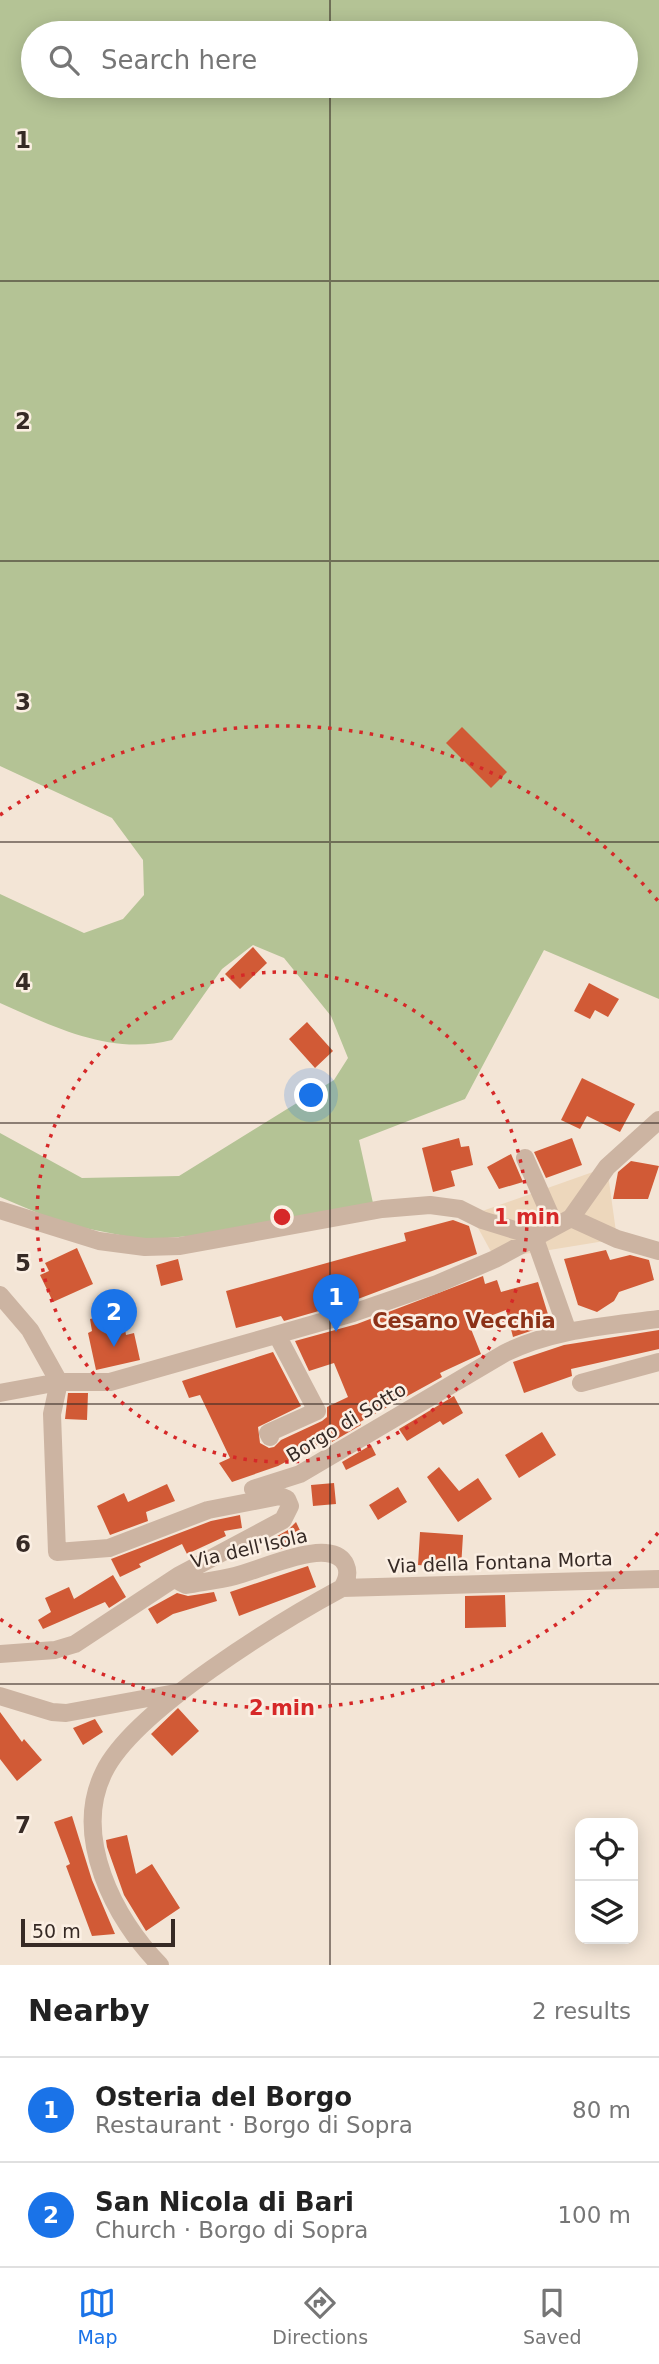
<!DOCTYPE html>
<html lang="en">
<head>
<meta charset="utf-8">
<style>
  :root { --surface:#fff; --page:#f6f6f6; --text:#222; --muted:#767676; --line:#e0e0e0; --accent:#1a73e8 }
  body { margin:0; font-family:"DejaVu Sans",sans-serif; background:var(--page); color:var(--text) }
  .controls { position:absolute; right:21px; bottom:21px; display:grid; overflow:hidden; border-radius:14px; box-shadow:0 4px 18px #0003 }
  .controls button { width:63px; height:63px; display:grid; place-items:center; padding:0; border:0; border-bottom:2px solid var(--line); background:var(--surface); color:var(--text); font:35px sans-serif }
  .scale { position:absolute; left:21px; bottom:18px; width:154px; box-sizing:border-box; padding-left:7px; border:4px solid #362a25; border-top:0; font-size:19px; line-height:24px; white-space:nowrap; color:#362a25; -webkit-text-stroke:5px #fbefe3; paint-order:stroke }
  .you { position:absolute; left:312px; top:1096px; width:24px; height:24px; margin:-18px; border:5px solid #fff; border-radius:50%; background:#1a73e8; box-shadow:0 0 0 10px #1a73e833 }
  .badge { display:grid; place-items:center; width:46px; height:46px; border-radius:50%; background:var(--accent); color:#fff; font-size:23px; font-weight:700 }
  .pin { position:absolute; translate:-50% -58px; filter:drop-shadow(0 2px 4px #0008) }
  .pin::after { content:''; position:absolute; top:37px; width:24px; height:21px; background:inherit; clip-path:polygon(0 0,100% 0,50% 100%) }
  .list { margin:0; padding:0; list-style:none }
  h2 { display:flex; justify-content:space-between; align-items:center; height:91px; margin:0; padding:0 28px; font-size:30px }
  h2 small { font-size:23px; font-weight:400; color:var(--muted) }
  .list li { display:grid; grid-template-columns:46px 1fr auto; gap:21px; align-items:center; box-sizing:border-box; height:105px; padding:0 28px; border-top:2px solid var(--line) }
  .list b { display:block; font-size:26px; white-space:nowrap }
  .list p { margin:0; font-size:23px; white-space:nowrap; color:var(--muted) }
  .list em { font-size:23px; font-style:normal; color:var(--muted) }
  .icon { flex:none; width:38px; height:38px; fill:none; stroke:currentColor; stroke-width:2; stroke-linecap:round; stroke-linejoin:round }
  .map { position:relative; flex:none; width:659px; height:1965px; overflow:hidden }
  .search { position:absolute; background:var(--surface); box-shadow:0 4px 18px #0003; left:21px; right:21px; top:21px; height:77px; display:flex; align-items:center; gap:18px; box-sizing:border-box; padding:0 24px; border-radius:38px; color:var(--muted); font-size:26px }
  .sheet { height:301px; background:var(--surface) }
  nav { display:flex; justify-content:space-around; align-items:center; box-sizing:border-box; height:98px; border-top:2px solid var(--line); background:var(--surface); font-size:19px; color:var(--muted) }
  nav a { display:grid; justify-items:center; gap:4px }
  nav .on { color:var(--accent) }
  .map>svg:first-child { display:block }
</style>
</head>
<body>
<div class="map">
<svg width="659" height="1965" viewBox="0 0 659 1965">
  <rect width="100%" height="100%" fill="#f3e5d6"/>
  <path fill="#b4c395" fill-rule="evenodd" d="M 0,0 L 659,0 L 659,999 L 544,950 L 465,1099 L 359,1140 L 373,1203 L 201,1235 L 145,1240 L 64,1224 L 0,1197 L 0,1133 L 82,1178 L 179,1176 L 334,1080 L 348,1058 L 331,1016 L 284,958 L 253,945 L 222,969 L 172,1040 C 112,1056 54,1027 0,1003 L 0,894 L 84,933 L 123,919 L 144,895 L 143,860 L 112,818 L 0,766 ZM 33,33 L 626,33 L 626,86 L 33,86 Z"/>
  <path fill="#edd7bc" d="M 607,1167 L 617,1239 L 495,1259 L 471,1215 Z"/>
  <path fill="#d15a36" d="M 462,727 L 507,772 L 491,788 L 446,743 Z
    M 253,947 L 267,963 L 240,989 L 225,974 Z
    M 589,983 L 619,999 L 608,1017 L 595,1010 L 590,1019 L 574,1011 Z
    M 307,1022 L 333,1051 L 315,1068 L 289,1039 Z
    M 582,1078 L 635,1104 L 620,1132 L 587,1116 L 580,1129 L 561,1120 Z
    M 459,1138 L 461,1147 L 469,1146 L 473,1165 L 451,1171 L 455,1186 L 433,1192 L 422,1148 Z
    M 572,1138 L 582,1165 L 546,1178 L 534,1152 Z
    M 511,1154 L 523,1182 L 499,1189 L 487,1167 Z
    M 631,1161 L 659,1166 L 648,1199 L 613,1199 L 618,1172 Z
    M 453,1220 L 469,1226 L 477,1254 L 350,1302 L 284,1321 L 281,1316 L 236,1328 L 226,1291 L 406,1241 L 404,1233 Z
    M 77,1248 L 93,1284 L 53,1302 L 40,1275 L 49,1271 L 45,1263 Z
    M 606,1250 L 610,1260 L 630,1255 L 649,1260 L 654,1280 L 619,1292 L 614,1301 L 597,1312 L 578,1305 L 564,1259 Z
    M 178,1259 L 183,1280 L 161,1286 L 156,1265 Z
    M 483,1276 L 485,1284 L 497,1280 L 501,1292 L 538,1282 L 551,1324 L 513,1337 L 506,1310 L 469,1324 L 481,1354 L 440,1373 L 442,1377 L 360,1422 L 361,1425 L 332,1442 L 331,1438 L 278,1466 L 232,1482 L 219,1463 L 230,1458 L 200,1395 L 189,1398 L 182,1381 L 273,1352 L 301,1406 L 258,1427 L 260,1443 L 269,1448 L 274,1447 L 281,1440 L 322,1421 L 327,1417 L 327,1407 L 348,1397 L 334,1363 L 309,1371 L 295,1341 L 357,1324 Z
    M 122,1312 L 126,1335 L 134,1333 L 140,1360 L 96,1370 L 88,1333 L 92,1331 L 90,1319 Z
    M 659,1330 L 659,1349 L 571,1369 L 572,1376 L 524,1393 L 513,1362 L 564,1345 Z
    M 68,1393 L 88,1393 L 87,1420 L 65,1419 Z
    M 454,1396 L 463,1413 L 443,1425 L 440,1421 L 407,1441 L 399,1429 Z
    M 542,1432 L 556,1455 L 519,1478 L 505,1455 Z
    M 371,1445 L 376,1455 L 346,1470 L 342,1462 Z
    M 439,1467 L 459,1491 L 478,1478 L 492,1499 L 458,1522 L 427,1477 Z
    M 334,1483 L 336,1504 L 313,1506 L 311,1485 Z
    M 167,1484 L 175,1501 L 146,1512 L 148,1521 L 110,1535 L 97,1506 L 124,1493 L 128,1502 Z
    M 398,1487 L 407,1502 L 378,1520 L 369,1505 Z
    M 240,1515 L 242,1528 L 224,1531 L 226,1536 L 187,1554 L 182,1544 L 139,1564 L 141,1567 L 120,1577 L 111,1559 L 211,1521 Z
    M 296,1522 L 305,1541 L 272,1552 L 268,1541 L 288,1530 Z
    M 420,1532 L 463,1535 L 461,1568 L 418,1565 Z
    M 308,1566 L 316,1587 L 239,1616 L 230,1592 Z
    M 113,1575 L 126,1597 L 109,1608 L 105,1602 L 43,1629 L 38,1620 L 51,1612 L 45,1598 L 69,1587 L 74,1599 Z
    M 214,1592 L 217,1601 L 173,1614 L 157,1624 L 148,1609 L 177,1593 L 188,1596 Z
    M 505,1595 L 506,1627 L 465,1628 L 465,1596 Z
    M 178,1708 L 199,1731 L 172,1756 L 151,1734 Z
    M 0,1712 L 22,1742 L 24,1739 L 42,1760 L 17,1781 L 0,1759 Z
    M 95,1719 L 103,1732 L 83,1745 L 73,1728 Z
    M 72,1816 L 92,1880 L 115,1934 L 92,1936 L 66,1866 L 70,1864 L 54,1822 Z
    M 127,1835 L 136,1874 L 152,1864 L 180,1908 L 146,1931 L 124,1895 L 107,1847 L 106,1840 Z"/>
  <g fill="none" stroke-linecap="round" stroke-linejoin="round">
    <path stroke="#ccb4a2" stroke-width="18" d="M 525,1158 L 555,1226
      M 0,1210 L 99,1241 L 145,1247 L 180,1246 L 382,1209 L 430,1205 L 460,1209 L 482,1220 L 534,1236
      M 571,1218 L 617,1239 L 659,1251
      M 534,1236 L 568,1332
      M 0,1295 L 30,1330 L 59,1382
      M 59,1382 L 52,1414 L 57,1552 L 109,1548 L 208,1510 L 280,1496 L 287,1499 L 290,1506 L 283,1520 L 178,1576 L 180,1582 L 186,1585 C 202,1582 219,1580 235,1576 C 257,1570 305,1550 326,1553 C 346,1555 353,1571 342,1588
      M 581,1383 L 659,1362
      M 0,1393 L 59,1382 L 110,1382 L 353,1313 L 437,1284 L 495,1259 L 571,1218 L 607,1167 L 659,1120
      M 270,1437 L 268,1433 L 317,1411 L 277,1335
      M 253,1489 L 300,1474 L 505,1353 C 553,1329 607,1326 659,1319
      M 0,1654 L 55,1650 L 75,1644 L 178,1576
      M 0,1696 L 52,1712 L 66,1713 L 181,1692
      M 160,1965 C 114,1919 72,1836 104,1772 C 134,1710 281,1621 342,1588 L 659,1579"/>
  </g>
  <path fill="none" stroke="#362a25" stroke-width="2" stroke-opacity="0.55" d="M 330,0 L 330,33M 330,86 L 330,1965M 0,281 L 659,281M 0,561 L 659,561M 0,842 L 659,842M 0,1123 L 659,1123M 0,1404 L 659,1404M 0,1684 L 659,1684"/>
  <g fill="none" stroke="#d62828" stroke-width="3.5" stroke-dasharray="3.5 7">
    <circle cx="282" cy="1217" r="245"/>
    <path d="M658 1533A491 491 0 0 1 0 1619M0 815A491 491 0 0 1 658 901"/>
  </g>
  <g text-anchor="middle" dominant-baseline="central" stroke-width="5" stroke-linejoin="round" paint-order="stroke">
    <g font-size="19" fill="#362a25" stroke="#fbefe3">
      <text transform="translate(346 1422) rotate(-31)">Borgo di Sotto</text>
      <text transform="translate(249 1548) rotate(-13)">Via dell'Isola</text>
      <text transform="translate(500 1562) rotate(-2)">Via della Fontana Morta</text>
    </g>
    <g font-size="21" font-weight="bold" fill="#8c3117" stroke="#fbefe3">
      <text x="464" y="1321">Cesano Vecchia</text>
    </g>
  </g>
  <g font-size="23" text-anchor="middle" font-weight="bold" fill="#362a25" stroke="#fbefe3" stroke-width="5" stroke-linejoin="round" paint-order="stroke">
    <text x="23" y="148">1</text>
    <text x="23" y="429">2</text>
    <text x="23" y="710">3</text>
    <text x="23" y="990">4</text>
    <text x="23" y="1271">5</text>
    <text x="23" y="1552">6</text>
    <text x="23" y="1833">7</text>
  </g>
  <circle cx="282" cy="1217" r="10" fill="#d62828" stroke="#fbefe3" stroke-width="3.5"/>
  <g font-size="21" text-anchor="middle" font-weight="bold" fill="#d62828" stroke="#fbefe3" stroke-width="5" stroke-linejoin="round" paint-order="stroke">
    <text x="527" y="1224">1 min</text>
    <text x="282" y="1715">2 min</text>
  </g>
</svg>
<div class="controls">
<button><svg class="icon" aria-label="locate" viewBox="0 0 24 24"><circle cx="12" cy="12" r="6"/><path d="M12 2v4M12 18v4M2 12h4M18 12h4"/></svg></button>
<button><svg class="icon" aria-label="layers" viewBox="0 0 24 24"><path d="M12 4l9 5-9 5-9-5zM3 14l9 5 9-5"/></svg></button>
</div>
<div class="scale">50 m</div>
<div class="you"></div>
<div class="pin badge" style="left:336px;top:1332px">1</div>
<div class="pin badge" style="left:114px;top:1347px">2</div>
<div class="search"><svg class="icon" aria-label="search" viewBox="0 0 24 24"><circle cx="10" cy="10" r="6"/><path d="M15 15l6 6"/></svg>Search here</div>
</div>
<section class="sheet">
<h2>Nearby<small>2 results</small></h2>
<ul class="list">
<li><span class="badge">1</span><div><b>Osteria del Borgo</b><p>Restaurant · Borgo di Sopra</p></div><em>80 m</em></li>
<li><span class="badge">2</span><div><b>San Nicola di Bari</b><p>Church · Borgo di Sopra</p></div><em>100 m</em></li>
</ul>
</section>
<nav>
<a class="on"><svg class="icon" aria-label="map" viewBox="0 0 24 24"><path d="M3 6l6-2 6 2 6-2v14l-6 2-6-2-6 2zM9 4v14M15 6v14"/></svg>Map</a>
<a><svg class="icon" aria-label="directions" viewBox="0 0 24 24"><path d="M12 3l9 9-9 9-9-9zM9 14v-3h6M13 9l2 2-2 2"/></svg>Directions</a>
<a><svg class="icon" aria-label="saved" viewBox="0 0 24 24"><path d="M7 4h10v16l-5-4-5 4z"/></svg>Saved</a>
</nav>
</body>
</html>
